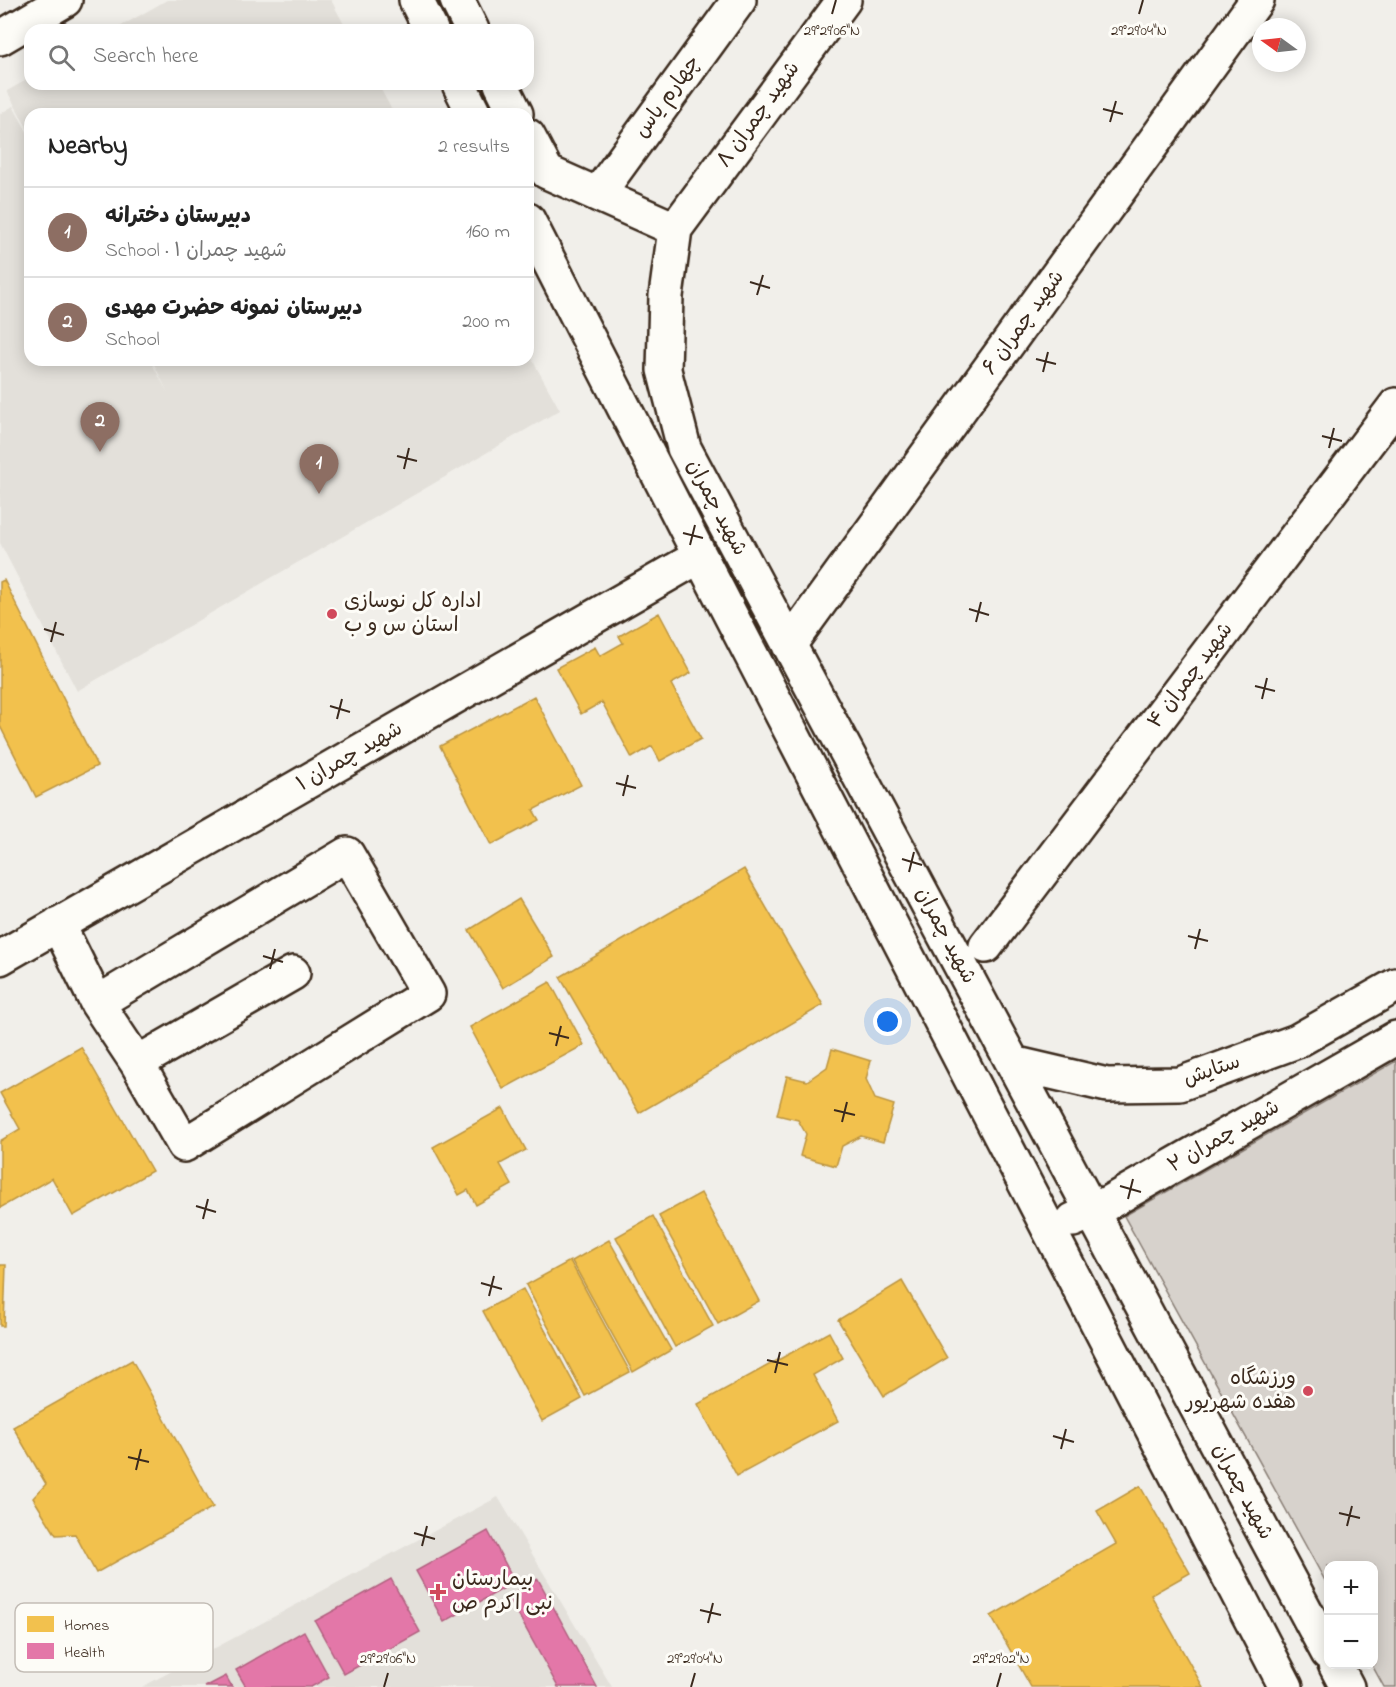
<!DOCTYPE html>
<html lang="en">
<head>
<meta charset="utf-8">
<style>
  :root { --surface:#fff; --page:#f6f6f6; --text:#222; --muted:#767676; --line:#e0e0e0; --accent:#d93025 }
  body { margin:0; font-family:"Indie Flower","Playpen Sans Arabic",sans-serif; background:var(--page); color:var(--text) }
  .controls { position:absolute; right:18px; bottom:18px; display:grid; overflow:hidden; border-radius:12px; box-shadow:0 3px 15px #0003 }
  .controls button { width:54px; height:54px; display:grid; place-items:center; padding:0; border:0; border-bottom:2px solid var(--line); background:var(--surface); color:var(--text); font:30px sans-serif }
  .compass { position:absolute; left:1252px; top:18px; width:54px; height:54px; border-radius:50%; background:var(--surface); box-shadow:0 3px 15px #0003; rotate:285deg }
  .you { position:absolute; left:888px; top:1022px; width:21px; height:21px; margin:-15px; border:4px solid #fff; border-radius:50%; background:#1a73e8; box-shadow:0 0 0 9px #1a73e833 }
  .badge { display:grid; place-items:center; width:39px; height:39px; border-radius:50%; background:var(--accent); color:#fff; font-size:20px; font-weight:700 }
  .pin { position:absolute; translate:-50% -50px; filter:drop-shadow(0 2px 3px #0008) }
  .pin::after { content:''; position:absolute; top:32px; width:21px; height:18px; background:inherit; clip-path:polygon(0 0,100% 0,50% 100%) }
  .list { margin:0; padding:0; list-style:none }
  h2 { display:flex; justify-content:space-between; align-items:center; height:78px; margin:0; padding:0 24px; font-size:26px }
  h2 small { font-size:20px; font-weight:400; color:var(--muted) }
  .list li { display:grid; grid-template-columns:39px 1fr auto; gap:18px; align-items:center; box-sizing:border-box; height:90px; padding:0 24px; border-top:2px solid var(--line) }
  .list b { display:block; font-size:22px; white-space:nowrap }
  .list p { margin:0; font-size:20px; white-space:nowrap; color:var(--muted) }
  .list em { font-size:20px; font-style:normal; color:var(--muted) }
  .icon { flex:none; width:33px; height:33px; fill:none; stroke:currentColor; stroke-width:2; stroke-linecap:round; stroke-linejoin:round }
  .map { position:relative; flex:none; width:1396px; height:1687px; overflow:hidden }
  .search { position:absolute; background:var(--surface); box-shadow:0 3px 15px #0003; left:24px; top:24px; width:510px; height:66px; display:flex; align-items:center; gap:15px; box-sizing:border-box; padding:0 21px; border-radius:18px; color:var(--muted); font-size:22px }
  .panel { position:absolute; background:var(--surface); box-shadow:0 3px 15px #0003; left:24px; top:108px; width:510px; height:258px; border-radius:18px }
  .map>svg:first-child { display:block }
</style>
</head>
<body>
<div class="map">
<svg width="1396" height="1687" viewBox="0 0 1396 1687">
  <rect width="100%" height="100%" fill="#f1efea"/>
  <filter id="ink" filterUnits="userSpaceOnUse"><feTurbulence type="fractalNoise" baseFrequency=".0167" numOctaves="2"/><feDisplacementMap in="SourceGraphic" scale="12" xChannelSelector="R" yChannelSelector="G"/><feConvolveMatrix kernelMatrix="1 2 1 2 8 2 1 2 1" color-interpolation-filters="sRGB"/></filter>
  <g filter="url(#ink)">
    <path fill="#e3e0da" d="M 167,0 L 331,0 L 347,30 L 114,30 Z
      M 30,78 L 30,84 L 378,84 L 394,114 L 30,114 L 30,133 L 7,91 Z
      M 13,106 L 30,137 L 30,360 L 150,360 L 167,391 L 152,360 L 528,360 L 528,352 L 560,410 L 77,691 L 0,543 L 0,114 Z
      M 498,1497 L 612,1687 L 142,1687 Z"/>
    <path fill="#d7d2cc" stroke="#897e75" stroke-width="1.5" d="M 1396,1061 L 1396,1687 L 1384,1687 L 1372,1665 L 1374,1664 L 1374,1566 L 1328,1566 L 1328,1586 L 1124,1216 Z"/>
    <path fill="#f2c14e" stroke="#bb9440" stroke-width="1.5" d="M 4,580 L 97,766 L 36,797 L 0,726 L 0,582 Z
      M 659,613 L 691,673 L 671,684 L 701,739 L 660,761 L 652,746 L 632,758 L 602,702 L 581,714 L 556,668 L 595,647 L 600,656 L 623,643 L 619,636 Z
      M 534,696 L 581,785 L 533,810 L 539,820 L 491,845 L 440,746 Z
      M 744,869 L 823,1005 L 639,1113 L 560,977 Z
      M 519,899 L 554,957 L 503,988 L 469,930 Z
      M 550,982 L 584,1045 L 503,1089 L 470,1027 Z
      M 81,1047 L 152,1171 L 73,1216 L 52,1178 L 0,1208 L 0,1141 L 20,1129 L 0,1093 Z
      M 832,1049 L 871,1061 L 866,1079 L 875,1099 L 894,1105 L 883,1142 L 861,1136 L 842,1146 L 836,1166 L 800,1156 L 806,1134 L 798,1120 L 777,1115 L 787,1076 L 807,1081 L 827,1067 Z
      M 503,1108 L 526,1150 L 500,1164 L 512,1185 L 476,1205 L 468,1190 L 459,1195 L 433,1147 Z
      M 701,1193 L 759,1301 L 718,1324 L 659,1216 Z
      M 653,1216 L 713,1326 L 675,1347 L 616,1237 Z
      M 609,1240 L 671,1350 L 633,1372 L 572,1261 Z
      M 570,1261 L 630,1372 L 585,1396 L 526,1285 Z
      M 0,1265 L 6,1265 L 4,1326 L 0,1326 Z
      M 902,1281 L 947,1358 L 884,1396 L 838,1320 Z
      M 523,1289 L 582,1399 L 542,1421 L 483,1311 Z
      M 829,1332 L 843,1358 L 813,1375 L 838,1421 L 737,1476 L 698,1404 Z
      M 132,1360 L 213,1507 L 96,1573 L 75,1534 L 56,1535 L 33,1498 L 46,1484 L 13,1427 Z
      M 1140,1486 L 1190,1573 L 1151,1595 L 1203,1687 L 1031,1687 L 991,1616 L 1116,1544 L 1097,1511 Z"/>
    <path fill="#e377a8" stroke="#b1607f" stroke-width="1.5" d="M 488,1531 L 515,1582 L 444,1622 L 416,1571 Z
      M 391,1579 L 420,1632 L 344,1674 L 315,1621 Z
      M 538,1579 L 597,1687 L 558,1687 L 508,1596 Z
      M 304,1631 L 329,1677 L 311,1687 L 246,1687 L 236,1670 Z
      M 226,1676 L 232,1687 L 205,1687 Z"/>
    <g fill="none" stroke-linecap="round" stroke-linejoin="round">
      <g stroke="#3b2a1e" stroke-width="38">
        <path id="minor" d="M 416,0 L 431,30
          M 457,0 L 472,30
          M 0,38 L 65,0
          M 459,84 L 474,114
          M 501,84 L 516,114
          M 528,136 L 547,172 L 675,229 L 666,296 L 664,370 L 684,448 L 1328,1653
          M 598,194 L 739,0
          M 528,220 L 700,556 L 1286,1687
          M 675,229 L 844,0
          M 789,645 L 1257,0
          M 58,924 L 97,1003 L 137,1063 L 184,1145 L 428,994 L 347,854 L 97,1003
          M 986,946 L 1396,405
          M 0,958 L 700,556
          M 137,1063 L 293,973
          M 1013,1063 L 1107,1085 L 1180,1084 L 1297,1041 L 1396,985
          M 1073,1220 L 1092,1212 L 1396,1038
          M 1335,1664 L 1347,1687"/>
      </g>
      <use href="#minor" stroke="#fdfcf7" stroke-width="33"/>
    </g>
  </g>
  <path fill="none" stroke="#3b2a1e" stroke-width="2" d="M 832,14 L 836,0M 1139,14 L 1143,0M 1103,109 L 1123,114M 1110,122 L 1116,101M 750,282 L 770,288M 757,295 L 763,275M 1036,359 L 1056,364M 1043,372 L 1048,352M 1322,436 L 1342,441M 1329,448 L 1334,428M 397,456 L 417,461M 404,469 L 409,448M 683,533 L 703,538M 690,545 L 695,525M 969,609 L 989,615M 976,622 L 981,602M 44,629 L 64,635M 51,642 L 56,622M 1255,686 L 1275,691M 1262,699 L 1267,678M 330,706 L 350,712M 337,719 L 342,699M 616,783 L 636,788M 623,796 L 628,775M 902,859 L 922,865M 909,872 L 914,852M 1188,936 L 1208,941M 1195,949 L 1200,929M 263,956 L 283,962M 270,969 L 275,949M 549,1033 L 569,1038M 556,1046 L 561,1026M 834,1110 L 855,1115M 842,1122 L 847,1102M 1120,1186 L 1141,1192M 1128,1199 L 1133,1179M 196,1206 L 216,1212M 203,1219 L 208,1199M 481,1283 L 502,1289M 489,1296 L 494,1276M 767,1360 L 788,1365M 775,1373 L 780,1352M 1053,1436 L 1074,1442M 1061,1449 L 1066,1429M 128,1457 L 149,1462M 136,1470 L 141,1449M 1339,1513 L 1360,1518M 1347,1526 L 1352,1506M 414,1533 L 435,1539M 422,1546 L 427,1526M 700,1610 L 721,1615M 708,1623 L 713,1603M 384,1687 L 388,1673M 691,1687 L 695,1673M 997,1687 L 1001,1673"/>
  <g fill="#d1495b" stroke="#fdfcf7" stroke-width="2">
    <circle cx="332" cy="614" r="6"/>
    <circle cx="1308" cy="1391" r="6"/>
    <path d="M435 1583h6v6h6v6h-6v6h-6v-6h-6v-6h6z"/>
  </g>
  <g text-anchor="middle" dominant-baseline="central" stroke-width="6" stroke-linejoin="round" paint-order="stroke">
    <g font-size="21" fill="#3b2a1e" stroke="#fdfcf7">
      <text transform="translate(668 97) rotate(-54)">چهارم یاس</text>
      <text transform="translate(759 115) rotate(-54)">شهید چمران ۸</text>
      <text transform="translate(1024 323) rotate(-54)">شهید چمران ۶</text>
      <text transform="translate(716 508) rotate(62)">شهید چمران</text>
      <text transform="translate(1191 676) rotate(-53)">شهید چمران ۴</text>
      <text transform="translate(350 757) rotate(-30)">شهید چمران ۱</text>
      <text transform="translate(945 936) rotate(62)">شهید چمران</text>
      <text transform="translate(1212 1071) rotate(-19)">ستایش</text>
      <text transform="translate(1224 1137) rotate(-30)">شهید چمران ۲</text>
      <text transform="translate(1242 1492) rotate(62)">شهید چمران</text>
    </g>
    <g font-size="21" fill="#3b2a1e" stroke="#fdfcf7" text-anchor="start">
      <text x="344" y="602">اداره کل نوسازی<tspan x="344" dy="24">استان س و ب</tspan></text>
      <text x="1296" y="1379" text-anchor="end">ورزشگاه<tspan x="1296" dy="24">هفده شهریور</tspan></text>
      <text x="452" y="1580">بیمارستان<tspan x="452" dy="24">نبی اکرم ص</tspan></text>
    </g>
  </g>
  <rect x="15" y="1603" width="198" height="69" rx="9" fill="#fdfcf7" stroke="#c3bdb6" stroke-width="1.5"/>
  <rect x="27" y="1616" width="27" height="16" fill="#f2c14e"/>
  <rect x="27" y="1643" width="27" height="16" fill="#e377a8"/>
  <g font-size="16" fill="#3b2a1e">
    <text x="64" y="1630">Homes</text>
    <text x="64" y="1657">Health</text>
  </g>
  <g font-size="15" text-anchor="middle" fill="#3b2a1e" stroke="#fdfcf7" stroke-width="6" stroke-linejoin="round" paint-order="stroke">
    <text x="832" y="35">29°29'06"N</text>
    <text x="1139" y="35">29°29'04"N</text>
    <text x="388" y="1663">29°29'06"N</text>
    <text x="695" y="1663">29°29'04"N</text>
    <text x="1001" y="1663">29°29'02"N</text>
  </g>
</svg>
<div class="controls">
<button>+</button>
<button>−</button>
</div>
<svg class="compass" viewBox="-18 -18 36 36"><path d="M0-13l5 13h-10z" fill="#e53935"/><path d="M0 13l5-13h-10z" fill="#767676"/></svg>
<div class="you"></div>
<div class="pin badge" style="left:319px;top:494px;background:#8d6e63">1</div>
<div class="pin badge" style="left:100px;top:452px;background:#8d6e63">2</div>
<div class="search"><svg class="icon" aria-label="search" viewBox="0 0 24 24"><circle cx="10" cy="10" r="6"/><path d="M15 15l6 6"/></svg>Search here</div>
<section class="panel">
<h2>Nearby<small>2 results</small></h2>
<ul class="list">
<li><span class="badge" style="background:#8d6e63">1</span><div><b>دبیرستان دخترانه</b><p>School · شهید چمران ۱</p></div><em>160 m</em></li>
<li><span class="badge" style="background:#8d6e63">2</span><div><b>دبیرستان نمونه حضرت مهدی</b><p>School</p></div><em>200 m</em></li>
</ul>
</section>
</div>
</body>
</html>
